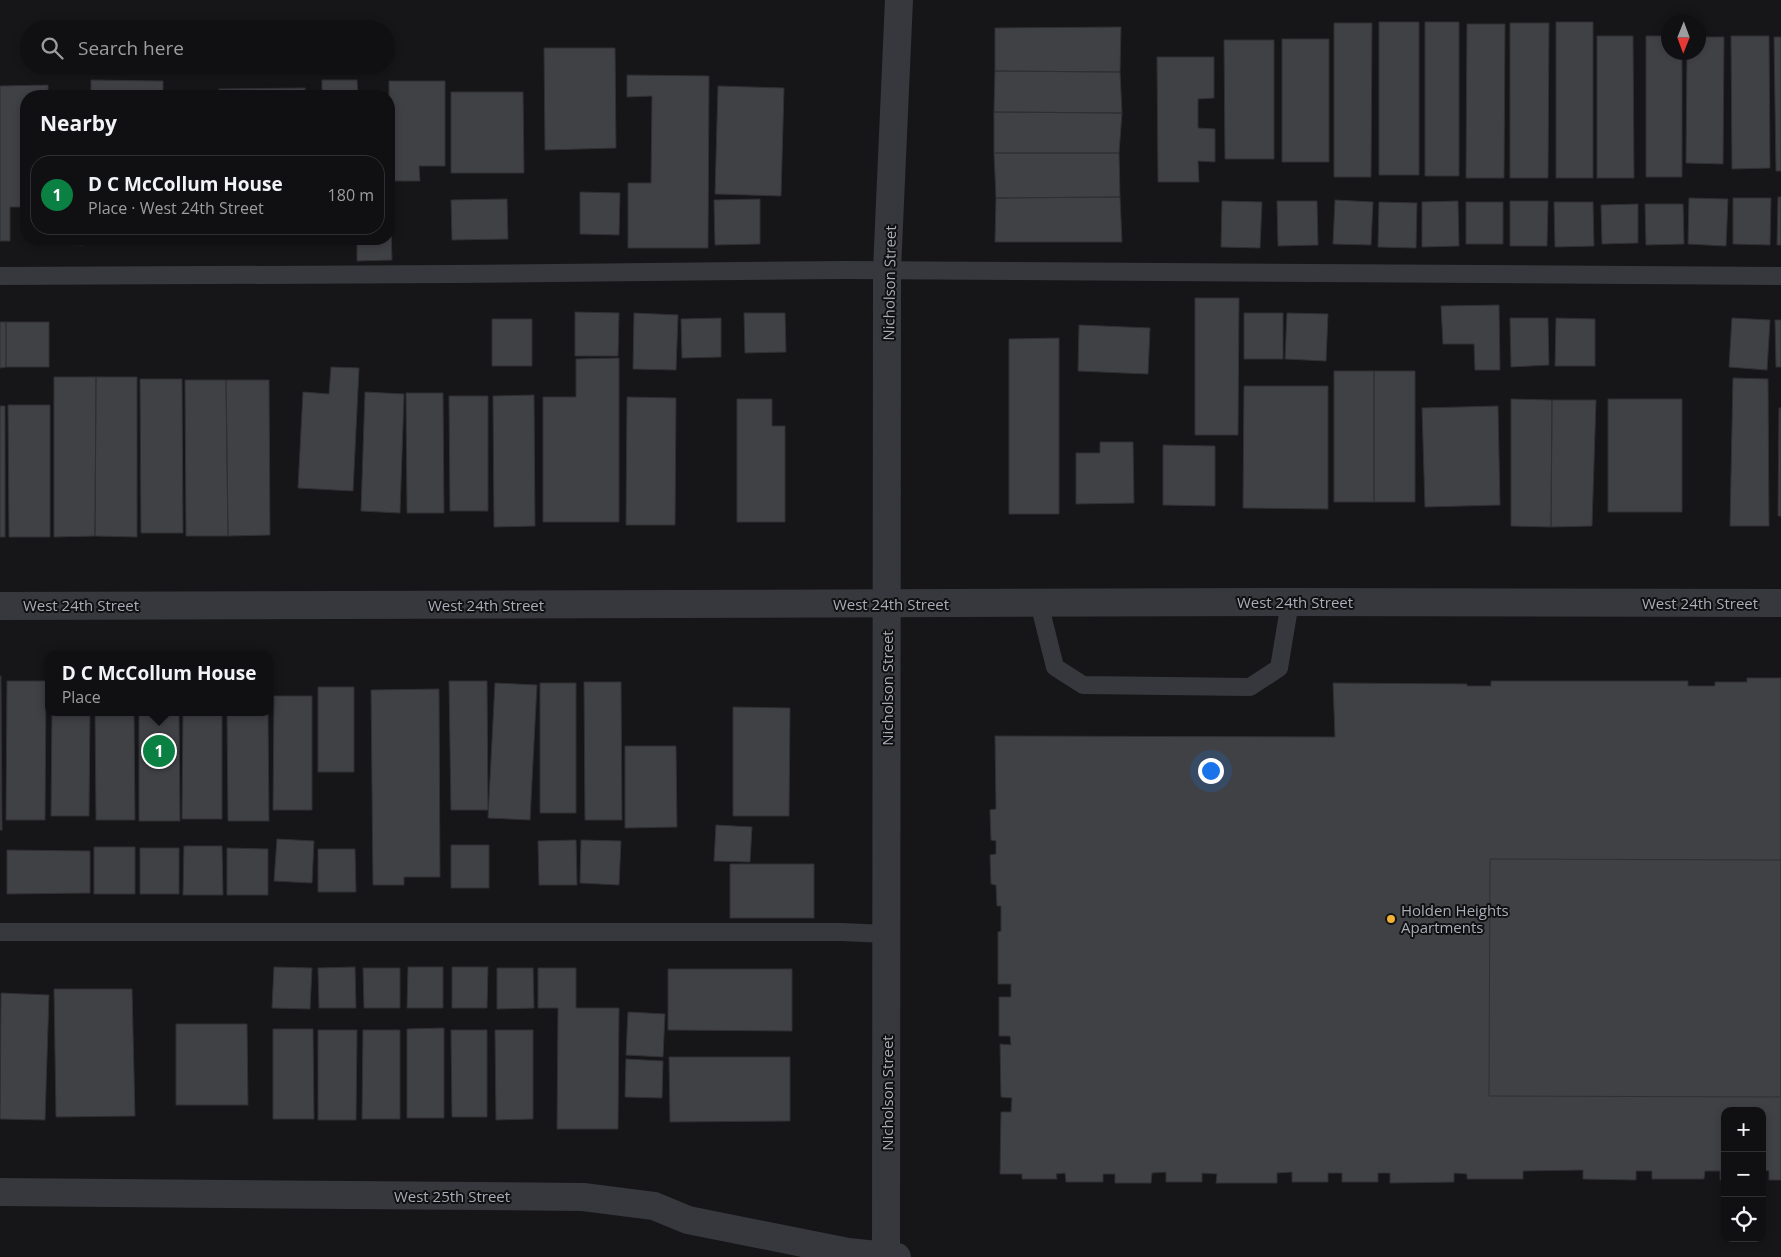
<!DOCTYPE html>
<html lang="en">
<head>
<meta charset="utf-8">
<style>
  :root { --surface:#101012; --page:#19191b; --text:#f1f3f6; --muted:#9c9d9f; --line:#303032; --accent:#0b8043 }
  body { margin:0; font-family:"Open Sans",sans-serif; background:var(--page); color:var(--text) }
  .controls { position:absolute; right:15px; bottom:15px; display:grid; overflow:hidden; border-radius:10px; box-shadow:0 2px 8px #0003 }
  .controls button { width:45px; height:45px; display:grid; place-items:center; padding:0; border:0; border-bottom:1px solid var(--line); background:var(--surface); color:var(--text); font:25px sans-serif }
  .compass { position:absolute; left:1661px; top:15px; width:45px; height:45px; border-radius:50%; background:var(--surface); box-shadow:0 2px 8px #0003; rotate:181deg }
  .you { position:absolute; left:1210px; top:770px; width:18px; height:18px; margin:-12px; border:4px solid #fff; border-radius:50%; background:#1a73e8; box-shadow:0 0 0 8px #1a73e833 }
  .badge { display:grid; place-items:center; width:32px; height:32px; border-radius:50%; background:var(--accent); color:#fff; font-size:16px; font-weight:700 }
  .pin { position:absolute; translate:-50% -50%; border:2px solid #fff; box-shadow:0 1px 5px #0006 }
  .popup { position:absolute; left:45px; top:651px; width:228px; height:65px; box-sizing:border-box; display:grid; place-content:center; border-radius:10px; background:var(--surface); filter:drop-shadow(0 1px 4px #0005); font-size:16px; white-space:nowrap; color:var(--muted) }
  .popup b { font-size:19px; color:var(--text) }
  .popup::after { content:''; position:absolute; left:50%; top:100%; margin-left:-10px; border:10px solid transparent; border-top-color:var(--surface) }
  .list { margin:0; padding:0; list-style:none }
  h2 { display:flex; justify-content:space-between; align-items:center; height:65px; margin:0; padding:0 20px; font-size:21px }
  h2 small { font-size:16px; font-weight:400; color:var(--muted) }
  .list li { display:grid; grid-template-columns:32px 1fr auto; gap:15px; align-items:center; box-sizing:border-box; height:80px; margin:0 10px 10px; padding:0 10px; border:1px solid var(--line); border-radius:20px }
  .list b { display:block; font-size:19px; white-space:nowrap }
  .list p { margin:0; font-size:16px; white-space:nowrap; color:var(--muted) }
  .list em { font-size:16px; font-style:normal; color:var(--muted) }
  .icon { flex:none; width:28px; height:28px; fill:none; stroke:currentColor; stroke-width:2; stroke-linecap:round; stroke-linejoin:round }
  .map { position:relative; flex:none; width:1781px; height:1257px; overflow:hidden }
  .search { position:absolute; background:var(--surface); box-shadow:0 2px 8px #0003; left:20px; top:20px; width:375px; height:55px; display:flex; align-items:center; gap:12px; box-sizing:border-box; padding:0 18px; border-radius:28px; color:var(--muted); font-size:19px }
  .panel { position:absolute; background:var(--surface); box-shadow:0 2px 8px #0003; left:20px; top:90px; width:375px; height:155px; border-radius:20px }
  .map>svg:first-child { display:block }
</style>
</head>
<body>
<div class="map">
<svg width="1781" height="1257" viewBox="0 0 1781 1257">
  <rect width="100%" height="100%" fill="#161618"/>
  <path fill="#404145" stroke="#303034" d="M 1379,22 L 1419,22 L 1419,175 L 1379,175 Z
    M 1425,22 L 1459,22 L 1459,176 L 1425,176 Z
    M 1556,22 L 1593,22 L 1593,178 L 1556,178 Z
    M 1334,23 L 1372,23 L 1371,177 L 1334,177 Z
    M 1510,23 L 1549,23 L 1548,178 L 1510,178 Z
    M 1467,24 L 1505,24 L 1504,178 L 1466,178 Z
    M 1121,27 L 1120,72 L 995,71 L 995,28 Z
    M 1597,36 L 1633,36 L 1634,178 L 1597,178 Z
    M 1646,36 L 1668,36 L 1668,52 L 1682,52 L 1682,177 L 1646,177 Z
    M 1731,36 L 1769,36 L 1770,168 L 1732,169 Z
    M 1698,37 L 1724,37 L 1723,164 L 1686,163 L 1687,52 L 1698,52 Z
    M 1774,37 L 1781,37 L 1781,171 L 1776,171 Z
    M 1282,39 L 1329,39 L 1329,162 L 1282,162 Z
    M 1224,40 L 1274,40 L 1274,159 L 1225,159 Z
    M 544,48 L 615,48 L 616,148 L 545,150 Z
    M 1157,57 L 1214,57 L 1214,98 L 1198,99 L 1198,128 L 1215,129 L 1215,162 L 1198,161 L 1199,182 L 1158,182 Z
    M 995,71 L 1120,72 L 1122,113 L 994,112 Z
    M 627,75 L 709,76 L 708,248 L 628,248 L 628,183 L 651,183 L 652,96 L 627,97 Z
    M 91,80 L 163,81 L 163,96 L 91,96 Z
    M 322,80 L 357,80 L 358,96 L 322,96 Z
    M 389,81 L 445,81 L 445,166 L 419,166 L 420,181 L 389,181 Z
    M 48,85 L 48,96 L 26,96 L 26,207 L 10,207 L 10,241 L 0,241 L 0,86 Z
    M 718,86 L 784,88 L 781,196 L 715,194 Z
    M 305,88 L 305,96 L 219,96 L 219,89 Z
    M 451,92 L 523,92 L 524,173 L 451,173 Z
    M 994,112 L 1122,113 L 1119,153 L 994,153 Z
    M 994,153 L 1119,153 L 1120,197 L 996,198 Z
    M 580,192 L 620,193 L 619,235 L 580,234 Z
    M 1120,197 L 1122,242 L 995,242 L 996,198 Z
    M 1778,197 L 1781,197 L 1781,245 L 1777,245 Z
    M 1689,198 L 1728,199 L 1726,246 L 1688,244 Z
    M 1733,198 L 1771,198 L 1770,245 L 1733,244 Z
    M 507,199 L 508,239 L 452,240 L 451,200 Z
    M 760,199 L 760,244 L 715,245 L 714,200 Z
    M 1335,200 L 1373,202 L 1371,245 L 1333,244 Z
    M 1222,201 L 1262,202 L 1260,248 L 1221,247 Z
    M 1277,201 L 1317,201 L 1318,245 L 1278,246 Z
    M 1458,201 L 1459,246 L 1422,247 L 1422,202 Z
    M 1510,201 L 1548,201 L 1547,246 L 1510,246 Z
    M 1379,202 L 1417,203 L 1416,248 L 1378,247 Z
    M 1466,202 L 1503,202 L 1503,244 L 1466,244 Z
    M 1554,202 L 1593,202 L 1594,246 L 1555,247 Z
    M 1638,204 L 1638,243 L 1602,244 L 1601,205 Z
    M 1645,204 L 1683,204 L 1684,244 L 1646,245 Z
    M 389,226 L 391,226 L 392,260 L 357,261 L 357,239 L 389,239 Z
    M 52,239 L 84,239 L 84,245 L 52,244 Z
    M 125,239 L 180,239 L 180,243 L 125,242 Z
    M 1195,298 L 1239,298 L 1238,435 L 1195,435 Z
    M 1499,305 L 1500,370 L 1475,370 L 1474,344 L 1443,344 L 1441,306 Z
    M 575,312 L 619,313 L 618,356 L 575,356 Z
    M 634,313 L 678,315 L 676,370 L 633,369 Z
    M 744,313 L 785,313 L 786,352 L 745,353 Z
    M 1244,313 L 1283,313 L 1283,359 L 1244,359 Z
    M 1287,313 L 1328,314 L 1326,361 L 1285,359 Z
    M 721,318 L 721,357 L 682,358 L 681,319 Z
    M 1510,318 L 1548,318 L 1549,365 L 1511,367 Z
    M 1556,318 L 1595,319 L 1595,366 L 1555,366 Z
    M 1732,318 L 1770,320 L 1767,370 L 1729,367 Z
    M 492,319 L 532,319 L 532,366 L 492,366 Z
    M 1775,320 L 1781,320 L 1781,367 L 1776,367 Z
    M 0,322 L 6,322 L 6,367 L 0,368 Z
    M 6,322 L 49,322 L 49,367 L 6,367 Z
    M 1079,325 L 1150,328 L 1148,374 L 1078,371 Z
    M 1059,338 L 1059,514 L 1009,514 L 1009,339 Z
    M 619,358 L 619,522 L 543,522 L 543,397 L 576,397 L 576,359 Z
    M 331,367 L 359,368 L 353,491 L 298,488 L 303,392 L 329,394 Z
    M 1334,371 L 1374,371 L 1374,502 L 1334,502 Z
    M 1374,371 L 1415,371 L 1415,502 L 1374,502 Z
    M 54,377 L 96,377 L 95,536 L 54,537 Z
    M 96,377 L 137,377 L 137,537 L 95,536 Z
    M 1733,378 L 1768,379 L 1769,526 L 1730,526 Z
    M 140,379 L 182,379 L 183,533 L 141,533 Z
    M 185,380 L 226,380 L 228,536 L 186,536 Z
    M 226,380 L 269,380 L 270,535 L 228,536 Z
    M 1244,386 L 1328,386 L 1328,509 L 1243,508 Z
    M 365,392 L 404,394 L 400,513 L 361,511 Z
    M 406,393 L 443,393 L 444,513 L 407,513 Z
    M 534,395 L 535,526 L 494,527 L 493,396 Z
    M 449,396 L 488,396 L 488,511 L 450,511 Z
    M 627,397 L 676,398 L 675,525 L 626,525 Z
    M 737,399 L 772,399 L 772,426 L 785,426 L 785,522 L 737,522 Z
    M 1511,399 L 1552,400 L 1551,527 L 1511,526 Z
    M 1608,399 L 1682,399 L 1682,512 L 1608,512 Z
    M 1552,400 L 1596,400 L 1592,526 L 1551,527 Z
    M 8,405 L 50,405 L 50,537 L 9,537 Z
    M 0,406 L 5,406 L 5,537 L 0,537 Z
    M 1498,406 L 1500,505 L 1425,507 L 1422,408 Z
    M 1779,408 L 1781,408 L 1781,516 L 1778,516 Z
    M 1100,442 L 1133,442 L 1134,503 L 1076,504 L 1076,453 L 1100,453 Z
    M 1163,445 L 1215,446 L 1215,506 L 1163,505 Z
    M 0,676 L 1,676 L 2,830 L 0,830 Z
    M 1747,678 L 1781,678 L 1781,1180 L 1769,1180 L 1769,1171 L 1762,1170 L 1762,1111 L 1725,1111 L 1725,1180 L 1720,1180 L 1720,1171 L 1705,1171 L 1704,1179 L 1652,1179 L 1652,1171 L 1636,1171 L 1636,1180 L 1583,1179 L 1583,1170 L 1523,1171 L 1523,1179 L 1467,1179 L 1467,1174 L 1454,1173 L 1454,1182 L 1390,1183 L 1390,1173 L 1378,1173 L 1378,1182 L 1342,1182 L 1342,1173 L 1328,1173 L 1328,1182 L 1292,1182 L 1292,1172 L 1277,1173 L 1277,1183 L 1216,1183 L 1217,1174 L 1202,1173 L 1202,1182 L 1166,1182 L 1166,1172 L 1152,1173 L 1151,1183 L 1115,1183 L 1115,1174 L 1103,1174 L 1103,1182 L 1066,1182 L 1065,1173 L 1056,1174 L 1057,1179 L 1022,1179 L 1022,1174 L 1000,1174 L 1001,1112 L 1011,1112 L 1012,1098 L 1001,1097 L 1000,1044 L 1011,1045 L 1010,1036 L 999,1036 L 999,997 L 1011,997 L 1011,984 L 998,984 L 998,932 L 1001,931 L 1001,906 L 997,906 L 996,885 L 991,884 L 990,855 L 996,854 L 996,841 L 991,840 L 990,810 L 996,809 L 995,736 L 1335,737 L 1333,683 L 1467,684 L 1467,686 L 1491,686 L 1491,681 L 1688,681 L 1688,686 L 1715,686 L 1715,682 L 1747,682 Z
    M 7,681 L 46,681 L 45,820 L 6,820 Z
    M 449,681 L 487,681 L 488,810 L 451,810 Z
    M 584,682 L 621,682 L 622,820 L 585,820 Z
    M 495,683 L 537,685 L 530,820 L 488,818 Z
    M 540,683 L 576,683 L 576,813 L 540,813 Z
    M 318,687 L 354,687 L 354,772 L 318,772 Z
    M 439,689 L 440,877 L 404,877 L 404,885 L 373,885 L 371,690 Z
    M 274,696 L 312,696 L 312,810 L 273,810 Z
    M 733,707 L 790,708 L 789,816 L 733,816 Z
    M 52,712 L 90,712 L 89,816 L 51,816 Z
    M 95,712 L 134,712 L 135,820 L 96,820 Z
    M 139,712 L 179,712 L 180,821 L 139,821 Z
    M 183,712 L 222,712 L 222,819 L 182,819 Z
    M 227,712 L 268,712 L 269,821 L 228,821 Z
    M 625,746 L 676,746 L 677,827 L 625,828 Z
    M 716,825 L 752,827 L 750,862 L 714,861 Z
    M 277,839 L 314,841 L 312,883 L 274,881 Z
    M 576,840 L 577,885 L 539,885 L 538,841 Z
    M 581,840 L 621,841 L 619,885 L 580,883 Z
    M 451,845 L 489,845 L 489,888 L 451,888 Z
    M 184,846 L 222,846 L 223,895 L 183,895 Z
    M 94,847 L 135,847 L 135,894 L 94,894 Z
    M 140,848 L 179,848 L 179,894 L 140,894 Z
    M 227,848 L 268,849 L 268,895 L 227,895 Z
    M 318,849 L 355,849 L 356,892 L 318,892 Z
    M 7,850 L 90,851 L 90,893 L 7,894 Z
    M 1490,859 L 1781,860 L 1781,1097 L 1489,1096 Z
    M 730,864 L 814,864 L 814,918 L 730,918 Z
    M 274,967 L 312,968 L 310,1009 L 272,1008 Z
    M 355,967 L 356,1008 L 319,1008 L 318,968 Z
    M 408,967 L 443,967 L 443,1008 L 407,1008 Z
    M 452,967 L 488,967 L 487,1008 L 452,1008 Z
    M 363,968 L 400,968 L 400,1008 L 364,1008 Z
    M 497,968 L 533,968 L 534,1008 L 497,1009 Z
    M 538,968 L 576,968 L 576,1008 L 619,1008 L 618,1129 L 557,1129 L 558,1008 L 538,1008 Z
    M 668,969 L 792,969 L 792,1031 L 668,1030 Z
    M 54,989 L 132,989 L 135,1116 L 56,1117 Z
    M 1,993 L 49,995 L 45,1120 L 0,1119 Z
    M 628,1012 L 665,1014 L 663,1057 L 626,1055 Z
    M 176,1024 L 247,1024 L 248,1105 L 176,1105 Z
    M 444,1028 L 444,1118 L 407,1118 L 407,1029 Z
    M 273,1029 L 313,1029 L 314,1119 L 273,1119 Z
    M 318,1030 L 357,1030 L 356,1120 L 318,1120 Z
    M 363,1030 L 400,1030 L 400,1119 L 362,1119 Z
    M 451,1030 L 487,1030 L 487,1117 L 452,1117 Z
    M 495,1030 L 533,1030 L 533,1119 L 496,1120 Z
    M 669,1057 L 790,1057 L 790,1121 L 670,1122 Z
    M 626,1059 L 663,1061 L 662,1098 L 625,1097 Z"/>
  <g fill="none" stroke-linecap="round" stroke-linejoin="round">
    <path stroke="#37383d" stroke-width="18" d="M 0,276 L 454,274 L 844,270 L 1781,276
      M 1039,603 L 1055,667 L 1083,685 L 1250,687 L 1279,668 L 1290,602
      M 0,932 L 841,932 L 887,934"/>
    <path stroke="#37383d" stroke-width="28" d="M 0,1192 L 583,1197 L 654,1206 L 688,1220 L 848,1252 L 897,1257
      M 886,1257 L 887,270 L 899,0"/>
    <path stroke="#37383d" stroke-width="28" d="M 0,606 L 1290,602 L 1781,603"/>
  </g>
  <circle fill="#f2b134" stroke="#111113" stroke-width="2" cx="1391" cy="919" r="5"/>
  <g text-anchor="middle" dominant-baseline="central" stroke-width="4" stroke-linejoin="round" paint-order="stroke">
    <g font-size="15" fill="#a8adb8" stroke="#111113">
      <text transform="translate(889 283) rotate(-89)">Nicholson Street</text>
      <text x="1295" y="602">West 24th Street</text>
      <text x="1700" y="603">West 24th Street</text>
      <text x="891" y="604">West 24th Street</text>
      <text x="81" y="605">West 24th Street</text>
      <text x="486" y="605">West 24th Street</text>
      <text transform="translate(887 688) rotate(-90)">Nicholson Street</text>
      <text transform="translate(887 1093) rotate(-90)">Nicholson Street</text>
      <text x="452" y="1196">West 25th Street</text>
    </g>
    <g font-size="15" fill="#a8adb8" stroke="#111113" text-anchor="start">
      <text x="1401" y="910">Holden Heights<tspan x="1401" dy="17">Apartments</tspan></text>
    </g>
  </g>
</svg>
<div class="controls">
<button>+</button>
<button>−</button>
<button><svg class="icon" aria-label="locate" viewBox="0 0 24 24"><circle cx="12" cy="12" r="6"/><path d="M12 2v4M12 18v4M2 12h4M18 12h4"/></svg></button>
</div>
<svg class="compass" viewBox="-18 -18 36 36"><path d="M0-13l5 13h-10z" fill="#e53935"/><path d="M0 13l5-13h-10z" fill="#9c9d9f"/></svg>
<div class="you"></div>
<div class="pin badge" style="left:159px;top:751px">1</div>
<div class="popup"><b>D C McCollum House</b>Place</div>
<div class="search"><svg class="icon" aria-label="search" viewBox="0 0 24 24"><circle cx="10" cy="10" r="6"/><path d="M15 15l6 6"/></svg>Search here</div>
<section class="panel">
<h2>Nearby<small></small></h2>
<ul class="list">
<li><span class="badge">1</span><div><b>D C McCollum House</b><p>Place · West 24th Street</p></div><em>180 m</em></li>
</ul>
</section>
</div>
</body>
</html>
